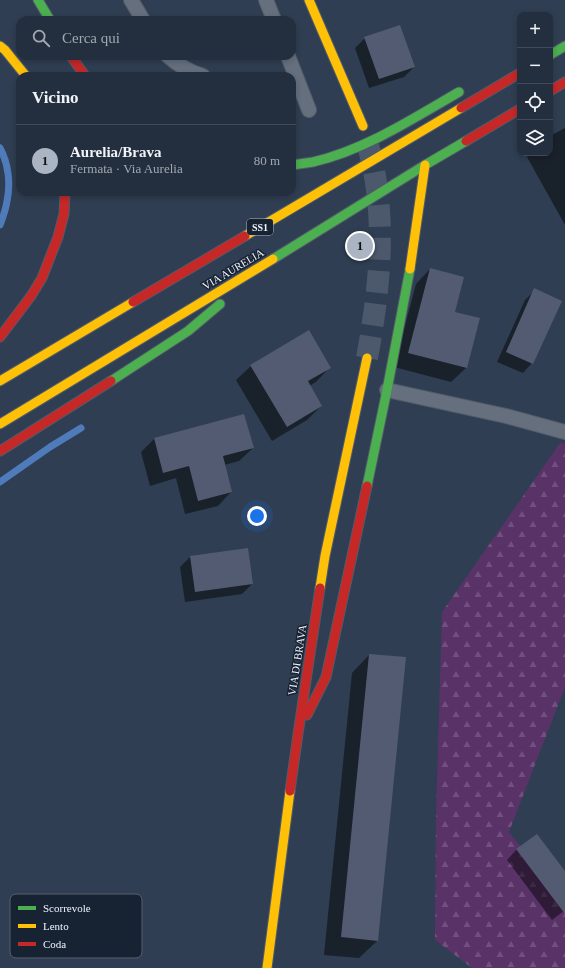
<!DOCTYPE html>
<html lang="it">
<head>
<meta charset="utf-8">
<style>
  :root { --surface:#232e3e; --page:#2b3645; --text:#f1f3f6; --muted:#a3a8b0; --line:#404a58; --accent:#abb4c2 }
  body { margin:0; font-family:Georgia,serif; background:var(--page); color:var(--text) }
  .controls { position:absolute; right:12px; top:12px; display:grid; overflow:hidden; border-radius:8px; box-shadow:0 2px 6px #0003 }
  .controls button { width:36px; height:36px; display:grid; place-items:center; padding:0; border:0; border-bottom:1px solid var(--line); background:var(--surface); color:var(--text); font:20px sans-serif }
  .you { position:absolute; left:257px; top:516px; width:14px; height:14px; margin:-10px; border:3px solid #fff; border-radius:50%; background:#1a73e8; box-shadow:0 0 0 6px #1a73e833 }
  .badge { display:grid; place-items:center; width:26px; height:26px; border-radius:50%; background:var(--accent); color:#111; font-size:13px; font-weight:700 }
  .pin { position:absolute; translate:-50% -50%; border:2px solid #fff; box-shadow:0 1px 4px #0006 }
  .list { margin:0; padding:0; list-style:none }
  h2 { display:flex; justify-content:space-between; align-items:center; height:52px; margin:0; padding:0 16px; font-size:17px }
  h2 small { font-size:13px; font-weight:400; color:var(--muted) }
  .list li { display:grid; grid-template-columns:26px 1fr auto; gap:12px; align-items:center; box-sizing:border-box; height:72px; padding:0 16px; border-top:1px solid var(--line) }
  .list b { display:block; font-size:15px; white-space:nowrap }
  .list p { margin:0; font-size:13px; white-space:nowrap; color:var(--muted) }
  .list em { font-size:13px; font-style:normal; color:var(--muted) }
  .icon { flex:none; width:22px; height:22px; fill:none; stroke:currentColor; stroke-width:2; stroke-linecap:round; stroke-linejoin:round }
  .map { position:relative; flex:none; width:565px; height:968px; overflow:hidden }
  .search { position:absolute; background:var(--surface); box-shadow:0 2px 6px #0003; left:16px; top:16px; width:280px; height:44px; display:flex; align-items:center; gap:10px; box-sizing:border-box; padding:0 14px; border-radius:12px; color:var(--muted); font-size:15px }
  .panel { position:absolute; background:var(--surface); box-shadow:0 2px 6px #0003; left:16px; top:72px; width:280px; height:124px; border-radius:12px }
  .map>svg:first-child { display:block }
</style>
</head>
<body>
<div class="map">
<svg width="565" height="968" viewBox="0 0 565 968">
  <defs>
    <pattern id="forest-firs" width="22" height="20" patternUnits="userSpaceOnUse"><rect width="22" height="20" fill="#593268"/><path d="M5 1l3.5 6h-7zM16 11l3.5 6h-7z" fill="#71507f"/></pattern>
  </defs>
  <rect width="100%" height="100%" fill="#2f3e52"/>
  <path fill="url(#forest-firs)" d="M 560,443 L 565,444 L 565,687 L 509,832 L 565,902 L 565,968 L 472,968 L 435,940 L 436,816 L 442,612 Z"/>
  <path fill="#0007" d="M 365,38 L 414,67 L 404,77 L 369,88 L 355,48 Z
    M 565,128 L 565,225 L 527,157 L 530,153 L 550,153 L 550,136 Z
    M 430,269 L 453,312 L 478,318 L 466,368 L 451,382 L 394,367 L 416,284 Z
    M 535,290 L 532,363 L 523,373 L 497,362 L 525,300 Z
    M 251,366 L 330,367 L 316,382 L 309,386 L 321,406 L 307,420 L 272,441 L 236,380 Z
    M 244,415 L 253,448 L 239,461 L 224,465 L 231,492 L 218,506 L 185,514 L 176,478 L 150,486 L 141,452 L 154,439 Z
    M 190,557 L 252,584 L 242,594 L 185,602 L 180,567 Z
    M 369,655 L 377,941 L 359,958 L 324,955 L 352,673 Z
    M 537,835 L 565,872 L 565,910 L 552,920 L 507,860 L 516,850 Z"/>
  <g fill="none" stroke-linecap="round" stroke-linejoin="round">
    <path stroke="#4f7bbb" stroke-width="7" d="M 0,148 C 8,163 11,183 7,201 C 6,209 3,217 0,225
      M 0,482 L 50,447 L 81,428"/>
  </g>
  <path fill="#535b72" d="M 400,25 L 415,67 L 379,79 L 364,37 Z
    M 430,268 L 464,277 L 455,312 L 480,318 L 467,368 L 408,353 Z
    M 534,288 L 562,301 L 533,364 L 506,352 Z
    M 309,330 L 331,368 L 308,381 L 322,406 L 287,427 L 250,365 Z
    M 244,414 L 254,448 L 223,456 L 232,492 L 198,501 L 189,466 L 163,473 L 154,438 Z
    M 248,548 L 253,584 L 195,592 L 190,556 Z
    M 369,654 L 406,657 L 378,941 L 341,937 Z
    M 537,834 L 565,871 L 565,914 L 516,849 Z"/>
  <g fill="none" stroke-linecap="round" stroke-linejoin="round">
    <path stroke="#4c596c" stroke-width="22" stroke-dasharray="22 11" stroke-linecap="butt" d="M 367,358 C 380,287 388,212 367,142"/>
    <g stroke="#515b69" stroke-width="16">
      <path id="lane" d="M 131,0 L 143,20
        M 266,0 L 274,20
        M 168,56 C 178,65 189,72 203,76
        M 288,56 L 309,110
        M 387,390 L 506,416 L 565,432"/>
    </g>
    <g stroke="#515b69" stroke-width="11">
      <path id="fast" d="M 38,0 L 50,20
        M 550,55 L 565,46
        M 292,165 C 299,164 306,163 313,162 C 365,150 414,118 459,92
        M 273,259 L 425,165 L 466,141
        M 111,381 L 188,331 L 220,304
        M 367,486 L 387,390 L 410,269"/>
    </g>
    <g stroke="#515b69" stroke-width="11">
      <path id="slow" d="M 309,0 L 363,126
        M 0,46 L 5,50 L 26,76
        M 245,236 L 461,108
        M 410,269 L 425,165
        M 0,381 L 133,302
        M 0,424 L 273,259
        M 320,588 L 325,556 L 367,358
        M 267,968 L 290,791"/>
    </g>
    <g stroke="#515b69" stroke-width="11">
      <path id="jam" d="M 71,56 L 85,76
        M 550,91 L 565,82
        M 461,108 L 520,73
        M 466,141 L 520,109
        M 133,302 L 245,236
        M 0,337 L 31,296 L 42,278 L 58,237 L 64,214 L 65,192
        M 0,451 L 111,381
        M 307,715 L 326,677 L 367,486
        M 290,791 L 298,734 L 320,588"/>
    </g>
    <use href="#lane" stroke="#656f7e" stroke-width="14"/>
    <use href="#fast" stroke="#4caf50" stroke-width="9"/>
    <use href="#slow" stroke="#ffc107" stroke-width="9"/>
    <use href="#jam" stroke="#c62828" stroke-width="9"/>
  </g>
  <g text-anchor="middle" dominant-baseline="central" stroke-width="3" stroke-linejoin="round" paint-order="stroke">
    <rect fill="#172233" stroke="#aeb5c1" stroke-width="1" x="247" y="219" width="26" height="16" rx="3"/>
    <g font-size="10" font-weight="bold" fill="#eef4fe">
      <text x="260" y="227">SS1</text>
    </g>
    <g font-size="11" fill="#eef4fe" stroke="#172233">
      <text transform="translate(233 269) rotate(-31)">VIA AURELIA</text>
      <text transform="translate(297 660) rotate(-81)">VIA DI BRAVA</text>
    </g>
  </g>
  <rect x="10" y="894" width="132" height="64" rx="6" fill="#172233" stroke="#586170" stroke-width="1"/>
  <rect x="18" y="906" width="18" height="4" fill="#4caf50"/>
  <rect x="18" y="924" width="18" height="4" fill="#ffc107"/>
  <rect x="18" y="942" width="18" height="4" fill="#c62828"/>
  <g font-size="11" fill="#eef4fe">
    <text x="43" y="912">Scorrevole</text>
    <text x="43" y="930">Lento</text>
    <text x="43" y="948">Coda</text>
  </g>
</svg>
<div class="controls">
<button>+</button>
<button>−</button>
<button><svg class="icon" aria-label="locate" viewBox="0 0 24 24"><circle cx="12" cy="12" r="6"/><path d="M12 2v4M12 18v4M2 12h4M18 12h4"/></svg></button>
<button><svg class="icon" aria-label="layers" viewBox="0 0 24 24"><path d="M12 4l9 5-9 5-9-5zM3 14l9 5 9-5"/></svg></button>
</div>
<div class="you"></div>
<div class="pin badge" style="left:360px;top:246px">1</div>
<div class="search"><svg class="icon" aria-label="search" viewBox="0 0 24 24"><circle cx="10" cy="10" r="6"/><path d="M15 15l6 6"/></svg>Cerca qui</div>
<section class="panel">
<h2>Vicino<small></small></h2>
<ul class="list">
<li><span class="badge">1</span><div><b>Aurelia/Brava</b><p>Fermata · Via Aurelia</p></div><em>80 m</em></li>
</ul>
</section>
</div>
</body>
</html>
